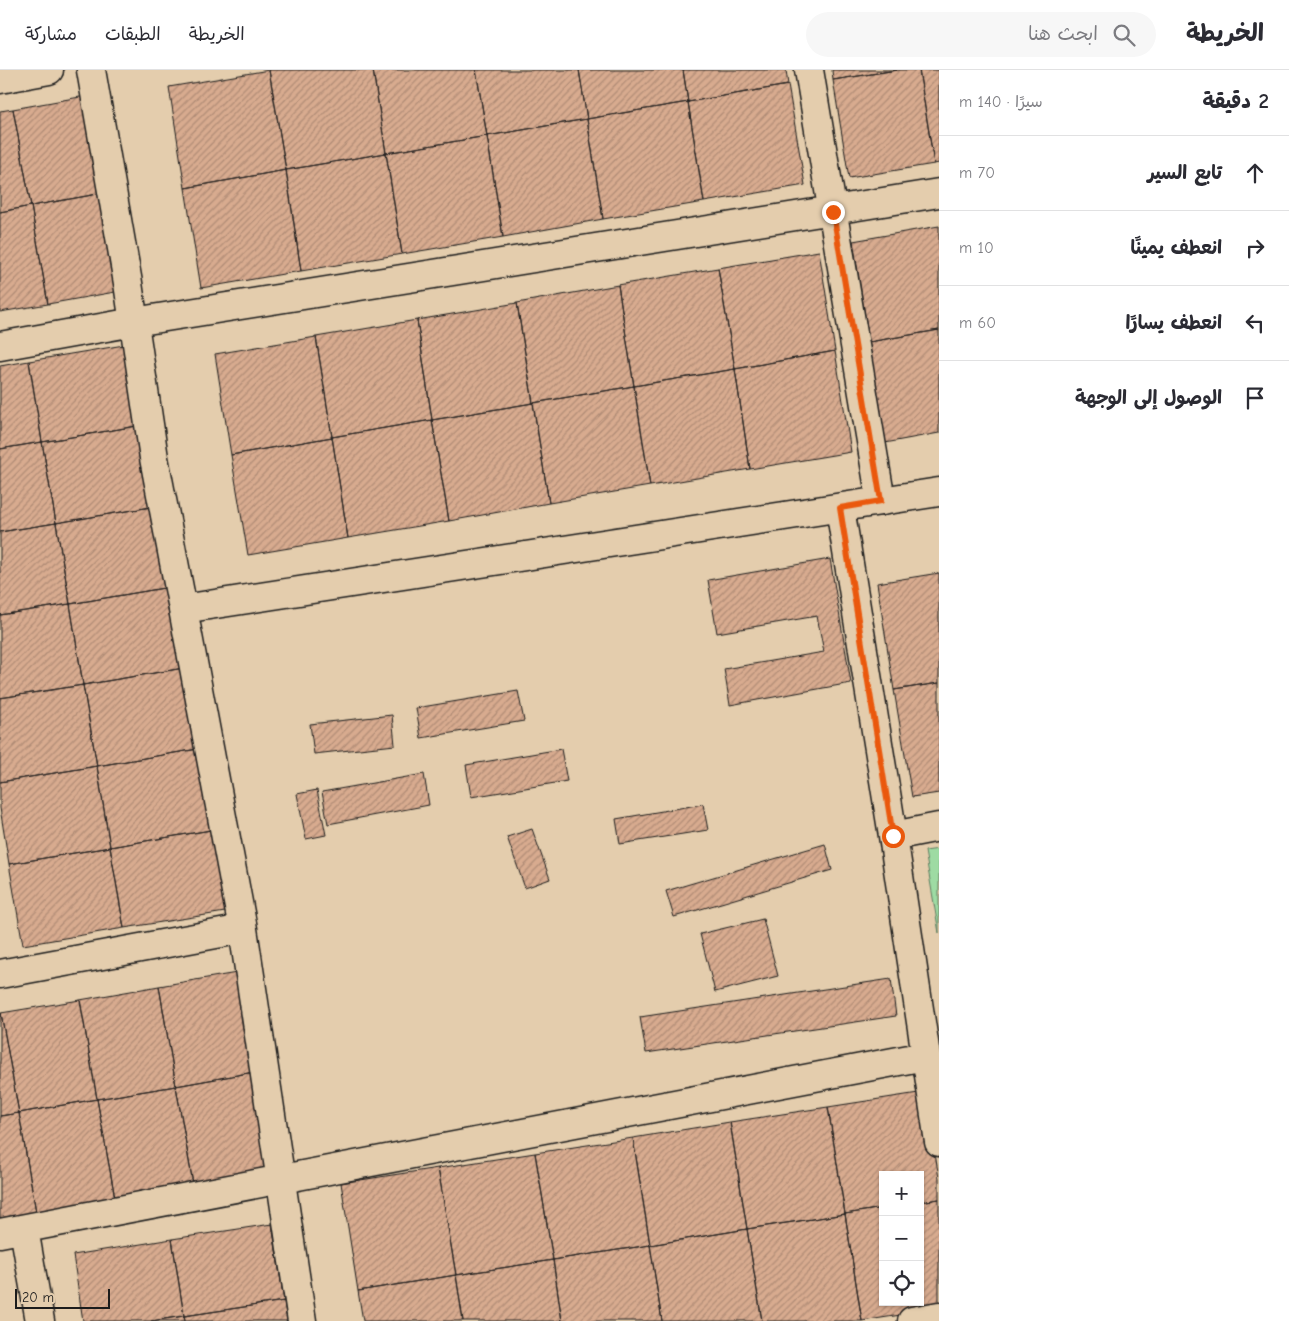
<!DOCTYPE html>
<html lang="ar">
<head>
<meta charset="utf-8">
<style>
  :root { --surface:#fff; --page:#f7f7f7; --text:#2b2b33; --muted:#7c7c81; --line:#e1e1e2 }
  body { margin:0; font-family:"Comic Neue","Playpen Sans Arabic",sans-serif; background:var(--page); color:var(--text); direction:rtl }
  .controls { position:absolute; right:15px; bottom:15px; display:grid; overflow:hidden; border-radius:0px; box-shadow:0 1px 4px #0004 }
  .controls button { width:45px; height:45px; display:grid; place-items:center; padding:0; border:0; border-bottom:1px solid var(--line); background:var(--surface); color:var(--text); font:25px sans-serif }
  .scale { position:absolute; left:15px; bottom:12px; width:95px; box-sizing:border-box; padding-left:5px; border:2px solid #1c1c1c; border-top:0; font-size:14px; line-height:18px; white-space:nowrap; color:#1c1c1c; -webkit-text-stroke:4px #e4cdad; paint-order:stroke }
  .stop { position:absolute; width:15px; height:15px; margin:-11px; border:4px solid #ea580c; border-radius:50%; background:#fff }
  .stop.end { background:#ea580c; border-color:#fff; box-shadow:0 1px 5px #0008 }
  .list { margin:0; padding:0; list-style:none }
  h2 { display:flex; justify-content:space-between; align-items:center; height:65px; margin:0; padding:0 20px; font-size:21px }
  h2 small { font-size:16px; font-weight:400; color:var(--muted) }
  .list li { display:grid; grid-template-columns:32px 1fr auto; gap:15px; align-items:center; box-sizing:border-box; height:75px; padding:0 20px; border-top:1px solid var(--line) }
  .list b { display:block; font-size:19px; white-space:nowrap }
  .list em { font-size:16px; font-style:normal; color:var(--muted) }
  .icon { flex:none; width:28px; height:28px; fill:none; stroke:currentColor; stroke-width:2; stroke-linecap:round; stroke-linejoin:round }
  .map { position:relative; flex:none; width:939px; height:1251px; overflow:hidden; direction:ltr }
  header { display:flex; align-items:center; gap:30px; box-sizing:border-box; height:70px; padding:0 25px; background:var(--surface); border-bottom:1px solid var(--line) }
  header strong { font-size:24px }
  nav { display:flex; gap:28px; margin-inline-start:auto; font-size:18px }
  .search { width:350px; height:45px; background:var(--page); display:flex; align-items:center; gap:12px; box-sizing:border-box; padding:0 18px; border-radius:28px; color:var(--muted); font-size:19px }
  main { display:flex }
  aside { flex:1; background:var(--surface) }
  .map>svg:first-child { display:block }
</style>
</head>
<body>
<header>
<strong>الخريطة</strong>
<div class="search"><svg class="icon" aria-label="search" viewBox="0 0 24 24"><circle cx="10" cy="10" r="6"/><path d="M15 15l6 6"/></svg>ابحث هنا</div>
<nav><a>الخريطة</a><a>الطبقات</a><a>مشاركة</a></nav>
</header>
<main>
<aside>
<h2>2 دقيقة<small>سيرًا · 140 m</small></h2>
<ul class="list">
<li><svg class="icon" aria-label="ahead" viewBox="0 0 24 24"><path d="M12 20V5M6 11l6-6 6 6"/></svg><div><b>تابع السير</b></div><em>70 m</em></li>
<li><svg class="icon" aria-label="right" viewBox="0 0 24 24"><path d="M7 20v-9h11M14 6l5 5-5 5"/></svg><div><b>انعطف يمينًا</b></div><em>10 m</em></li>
<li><svg class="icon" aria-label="left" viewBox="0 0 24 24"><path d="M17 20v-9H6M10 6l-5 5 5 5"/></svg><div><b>انعطف يسارًا</b></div><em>60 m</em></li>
<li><svg class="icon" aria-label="arrive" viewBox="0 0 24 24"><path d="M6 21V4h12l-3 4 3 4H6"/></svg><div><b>الوصول إلى الوجهة</b></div></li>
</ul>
</aside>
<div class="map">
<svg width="939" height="1251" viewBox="0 0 939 1251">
  <defs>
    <pattern id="building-hatch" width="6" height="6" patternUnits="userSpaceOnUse" patternTransform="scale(1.25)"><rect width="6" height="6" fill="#d8ab8f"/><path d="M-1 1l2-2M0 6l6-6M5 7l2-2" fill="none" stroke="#ae8a74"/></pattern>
  </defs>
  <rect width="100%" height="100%" fill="#e4cdad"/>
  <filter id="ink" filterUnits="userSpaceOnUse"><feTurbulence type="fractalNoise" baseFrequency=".02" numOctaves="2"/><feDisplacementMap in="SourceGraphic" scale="10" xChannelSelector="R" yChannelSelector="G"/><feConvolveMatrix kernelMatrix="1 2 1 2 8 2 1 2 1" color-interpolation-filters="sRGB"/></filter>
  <g filter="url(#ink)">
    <path fill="#9edba3" stroke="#5d7c60" d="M 939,779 L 939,863 L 925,781 Z"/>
    <path fill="url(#building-hatch)" stroke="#1c1c1c" d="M 269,0 L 286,100 L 185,118 L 169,17 Z
      M 269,0 L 373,0 L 386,83 L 286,100 Z
      M 373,0 L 476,0 L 487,66 L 386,83 Z
      M 476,0 L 579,0 L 587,49 L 487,66 Z
      M 579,0 L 683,0 L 688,32 L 587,49 Z
      M 683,0 L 786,0 L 788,15 L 688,32 Z
      M 832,0 L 897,0 L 833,10 Z
      M 897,0 L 919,0 L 934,94 L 849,108 L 833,10 Z
      M 919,0 L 939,0 L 939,93 L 934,94 Z
      M 788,15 L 805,115 L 704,132 L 688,32 Z
      M 91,25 L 109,122 L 31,136 L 13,39 Z
      M 688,32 L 704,132 L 603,149 L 587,49 Z
      M 13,39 L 31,136 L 0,142 L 0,41 Z
      M 587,49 L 603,149 L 503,167 L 487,66 Z
      M 487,66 L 503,167 L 402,184 L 386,83 Z
      M 386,83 L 402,184 L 301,201 L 286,100 Z
      M 286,100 L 301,201 L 201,218 L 185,118 Z
      M 109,122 L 126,220 L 48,234 L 31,136 Z
      M 31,136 L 48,234 L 0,242 L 0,142 Z
      M 939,156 L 939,260 L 869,272 L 853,171 Z
      M 819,181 L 835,281 L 735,299 L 718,198 Z
      M 718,198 L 735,299 L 634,316 L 618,215 Z
      M 618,215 L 634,316 L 533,333 L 517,233 Z
      M 517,233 L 533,333 L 432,350 L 417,250 Z
      M 417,250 L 432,350 L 332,367 L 316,267 Z
      M 939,260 L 939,363 L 885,373 L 869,272 Z
      M 316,267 L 332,367 L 231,385 L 215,284 Z
      M 130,274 L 143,355 L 42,372 L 29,291 Z
      M 835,281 L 851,382 L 750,399 L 735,299 Z
      M 29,291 L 42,372 L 0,379 L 0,296 Z
      M 735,299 L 750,399 L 650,416 L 634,316 Z
      M 634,316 L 650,416 L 549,433 L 533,333 Z
      M 533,333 L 549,433 L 449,451 L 432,350 Z
      M 432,350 L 449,451 L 348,468 L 332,367 Z
      M 143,355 L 157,436 L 56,453 L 42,372 Z
      M 332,367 L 348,468 L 248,485 L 231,385 Z
      M 42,372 L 56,453 L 0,462 L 0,379 Z
      M 157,436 L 170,517 L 70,534 L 56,453 Z
      M 56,453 L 70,534 L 0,545 L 0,462 Z
      M 830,489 L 851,613 L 730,635 L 724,599 L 824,582 L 817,546 L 717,563 L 708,510 Z
      M 939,503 L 939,613 L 894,620 L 877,513 Z
      M 170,517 L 184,598 L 83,615 L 70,534 Z
      M 70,534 L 83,615 L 0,628 L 0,545 Z
      M 184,598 L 198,679 L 97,696 L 83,615 Z
      M 939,613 L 939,723 L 912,727 L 894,620 Z
      M 83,615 L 97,696 L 0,712 L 0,628 Z
      M 518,621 L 524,651 L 421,668 L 416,638 Z
      M 392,645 L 395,675 L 314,684 L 310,654 Z
      M 198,679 L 211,760 L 110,777 L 97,696 Z
      M 561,679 L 567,711 L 471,727 L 466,695 Z
      M 97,696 L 110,777 L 9,794 L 0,738 L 0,712 Z
      M 424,704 L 429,735 L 328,754 L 322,722 Z
      M 317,720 L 326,765 L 306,769 L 297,724 Z
      M 703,734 L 708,760 L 620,774 L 616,749 Z
      M 532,759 L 550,809 L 525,818 L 507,767 Z
      M 211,760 L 225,842 L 124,858 L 110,777 Z
      M 825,774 L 832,800 L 674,847 L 666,821 Z
      M 110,777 L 124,858 L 23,875 L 9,794 Z
      M 763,849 L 778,906 L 715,922 L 700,864 Z
      M 237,903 L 254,1002 L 176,1016 L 159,916 Z
      M 891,909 L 896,946 L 646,983 L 640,947 Z
      M 159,916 L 176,1016 L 97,1029 L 80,930 Z
      M 80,930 L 97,1029 L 19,1043 L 1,943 Z
      M 1,943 L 19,1043 L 0,1046 L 0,944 Z
      M 254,1002 L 272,1101 L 193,1114 L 176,1016 Z
      M 176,1016 L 193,1114 L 115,1128 L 97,1029 Z
      M 925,1022 L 939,1108 L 939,1129 L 920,1132 L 920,1105 L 883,1105 L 883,1138 L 845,1144 L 828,1037 Z
      M 97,1029 L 115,1128 L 36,1142 L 19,1043 Z
      M 828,1037 L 845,1144 L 747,1159 L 730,1052 Z
      M 19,1043 L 36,1142 L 0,1148 L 0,1046 Z
      M 730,1052 L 747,1159 L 650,1175 L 633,1068 Z
      M 633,1068 L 650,1175 L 553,1190 L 535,1083 Z
      M 535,1083 L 553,1190 L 456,1205 L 438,1098 Z
      M 438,1098 L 456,1205 L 358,1221 L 341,1113 Z
      M 939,1129 L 939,1239 L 862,1251 L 845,1144 L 883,1138 L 883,1232 L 920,1232 L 920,1132 Z
      M 845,1144 L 862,1251 L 762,1251 L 747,1159 Z
      M 272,1154 L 284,1231 L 184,1246 L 172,1169 Z
      M 747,1159 L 762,1251 L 662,1251 L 650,1175 Z
      M 172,1169 L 184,1246 L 151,1251 L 83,1251 L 73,1185 Z
      M 650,1175 L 662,1251 L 562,1251 L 553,1190 Z
      M 553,1190 L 562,1251 L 463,1251 L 456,1205 Z
      M 456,1205 L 463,1251 L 363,1251 L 358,1221 Z
      M 284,1231 L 287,1251 L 185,1251 L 184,1246 Z
      M 184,1246 L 185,1251 L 151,1251 Z"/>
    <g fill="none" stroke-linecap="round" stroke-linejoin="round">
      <g stroke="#1c1c1c" stroke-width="31">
        <path id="street" d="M 809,0 L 881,431
          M 0,9 L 49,0
          M 0,276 L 134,252 L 939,123
          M 840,438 L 893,766 L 939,1072
          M 183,539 L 243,859 L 302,1251
          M 893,766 L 939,757
          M 0,904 L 243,859
          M 24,1159 L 40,1251
          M 0,1163 L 925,986
          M 912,1251 L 939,1246"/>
      </g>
      <g stroke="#1c1c1c" stroke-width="31">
        <path id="secondary" d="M 91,0 L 128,213 L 154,388 L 183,539 L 939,422"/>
      </g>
      <use href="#street" stroke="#e4cdad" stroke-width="28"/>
      <use href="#secondary" stroke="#e4cdad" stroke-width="28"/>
    </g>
  </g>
  <g fill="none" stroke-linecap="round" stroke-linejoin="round" filter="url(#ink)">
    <path stroke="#ea580c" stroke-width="6" d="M 833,142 L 881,431 L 840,438 L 893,766"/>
  </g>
</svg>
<div class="controls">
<button>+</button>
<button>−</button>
<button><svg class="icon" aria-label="locate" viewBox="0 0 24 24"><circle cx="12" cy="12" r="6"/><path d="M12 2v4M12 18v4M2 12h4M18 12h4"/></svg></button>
</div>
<div class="scale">20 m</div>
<div class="stop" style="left:893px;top:766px"></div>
<div class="stop end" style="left:833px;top:142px"></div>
</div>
</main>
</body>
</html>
